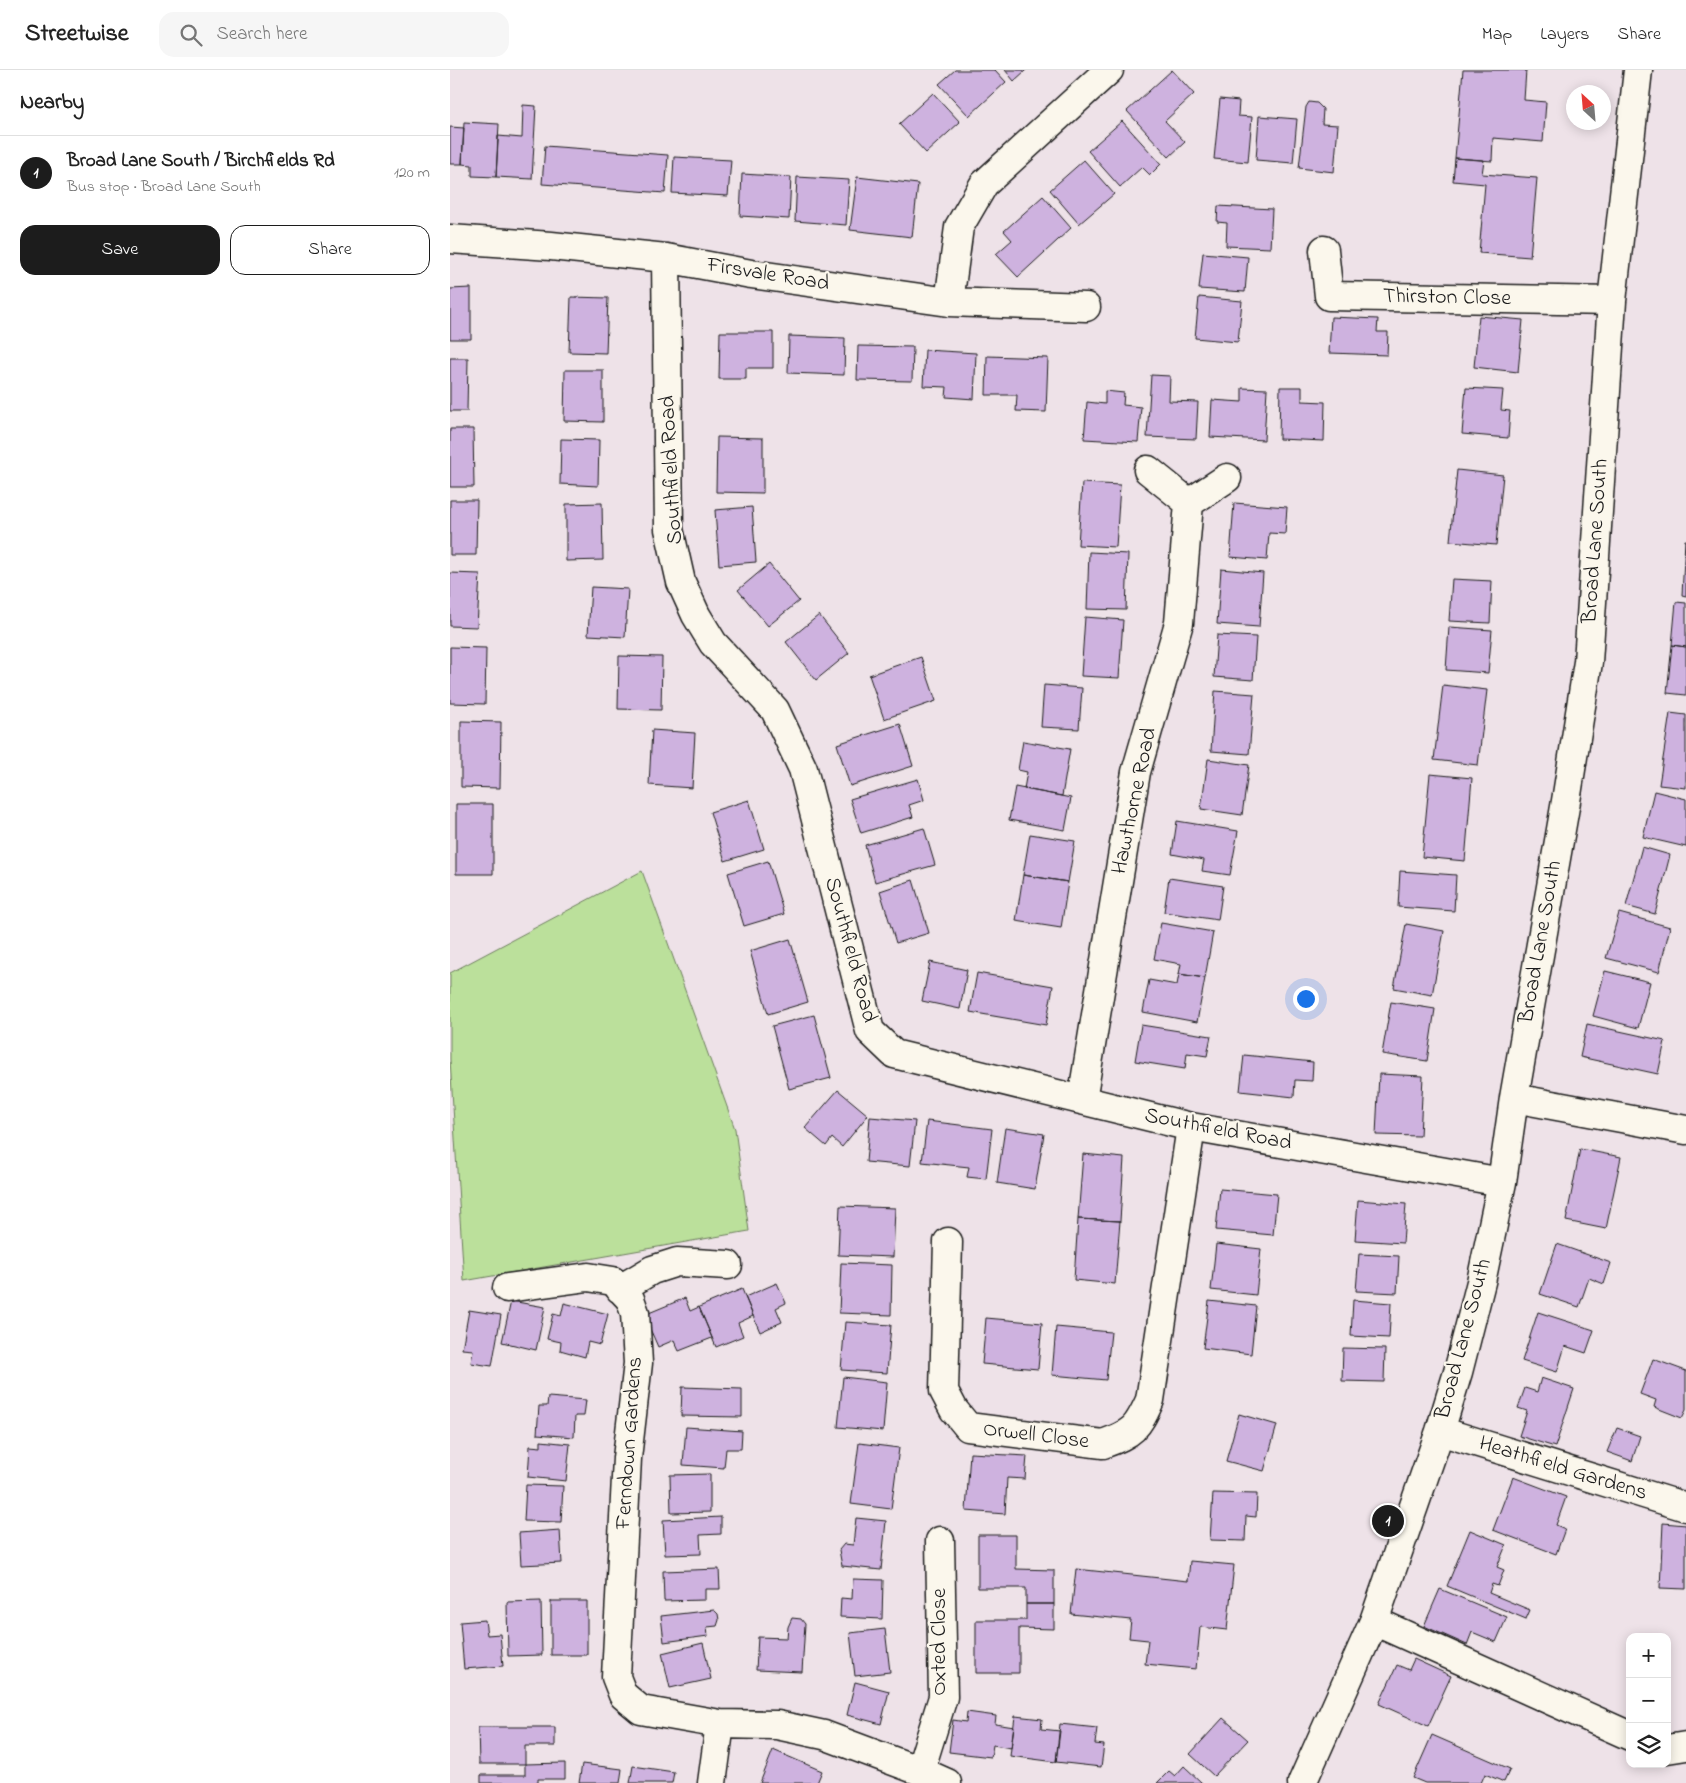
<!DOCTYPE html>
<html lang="en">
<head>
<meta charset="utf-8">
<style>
  :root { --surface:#fff; --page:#f6f6f6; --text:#222; --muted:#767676; --line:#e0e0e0; --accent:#1c1c1c }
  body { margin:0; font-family:"Indie Flower",sans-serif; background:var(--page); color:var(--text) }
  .controls { position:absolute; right:15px; bottom:15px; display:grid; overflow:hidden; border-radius:10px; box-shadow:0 2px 12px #0003 }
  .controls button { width:45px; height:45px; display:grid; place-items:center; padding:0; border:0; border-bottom:1px solid var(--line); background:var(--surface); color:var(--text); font:25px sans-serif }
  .compass { position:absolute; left:1116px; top:15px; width:45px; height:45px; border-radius:50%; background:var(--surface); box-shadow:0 2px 12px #0003; rotate:334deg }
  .you { position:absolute; left:855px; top:928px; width:18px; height:18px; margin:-12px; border:4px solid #fff; border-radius:50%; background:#1a73e8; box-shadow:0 0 0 8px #1a73e833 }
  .badge { display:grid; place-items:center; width:32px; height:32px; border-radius:50%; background:var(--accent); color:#fff; font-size:16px; font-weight:700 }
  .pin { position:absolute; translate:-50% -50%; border:2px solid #fff; box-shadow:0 1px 5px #0006 }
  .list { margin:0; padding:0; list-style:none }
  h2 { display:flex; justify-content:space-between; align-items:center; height:65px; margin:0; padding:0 20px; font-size:21px }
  h2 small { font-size:16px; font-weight:400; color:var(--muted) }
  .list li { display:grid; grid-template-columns:32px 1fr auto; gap:15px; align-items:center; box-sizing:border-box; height:75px; padding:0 20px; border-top:1px solid var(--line) }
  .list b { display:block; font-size:19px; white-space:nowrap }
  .list p { margin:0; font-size:16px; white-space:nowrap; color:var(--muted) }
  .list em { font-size:16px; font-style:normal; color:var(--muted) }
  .actions { display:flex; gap:10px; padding:15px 20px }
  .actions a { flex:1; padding:11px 0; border:1px solid var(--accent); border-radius:15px; text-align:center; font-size:18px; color:var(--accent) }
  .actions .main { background:var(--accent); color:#fff }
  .icon { flex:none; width:28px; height:28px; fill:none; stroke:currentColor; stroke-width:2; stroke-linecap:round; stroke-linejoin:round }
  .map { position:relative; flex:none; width:1236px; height:1713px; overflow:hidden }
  header { display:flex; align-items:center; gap:30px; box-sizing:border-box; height:70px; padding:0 25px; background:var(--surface); border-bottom:1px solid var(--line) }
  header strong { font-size:24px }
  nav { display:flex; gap:28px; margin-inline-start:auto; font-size:18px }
  .search { width:350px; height:45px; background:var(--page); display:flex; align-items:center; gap:12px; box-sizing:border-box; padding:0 18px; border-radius:15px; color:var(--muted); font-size:19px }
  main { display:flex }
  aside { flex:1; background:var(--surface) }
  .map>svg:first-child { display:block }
</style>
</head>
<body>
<header>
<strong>Streetwise</strong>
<div class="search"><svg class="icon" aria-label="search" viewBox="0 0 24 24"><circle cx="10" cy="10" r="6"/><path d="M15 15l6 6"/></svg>Search here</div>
<nav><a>Map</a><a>Layers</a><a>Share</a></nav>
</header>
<main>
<aside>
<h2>Nearby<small></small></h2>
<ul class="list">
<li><span class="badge">1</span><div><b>Broad Lane South / Birchfields Rd</b><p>Bus stop · Broad Lane South</p></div><em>120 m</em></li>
</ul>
<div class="actions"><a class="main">Save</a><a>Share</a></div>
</aside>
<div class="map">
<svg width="1236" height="1713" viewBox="0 0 1236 1713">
  <rect width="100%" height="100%" fill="#eee2e8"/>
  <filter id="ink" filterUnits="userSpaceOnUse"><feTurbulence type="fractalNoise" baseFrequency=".02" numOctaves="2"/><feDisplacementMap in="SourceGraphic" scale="10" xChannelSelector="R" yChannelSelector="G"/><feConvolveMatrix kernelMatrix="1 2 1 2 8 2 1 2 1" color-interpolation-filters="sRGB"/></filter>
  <g filter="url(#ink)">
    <path fill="#bbe09b" stroke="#6c7e5c" d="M 192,801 L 285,1059 L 299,1161 L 14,1211 L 0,989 L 0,903 Z"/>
    <path fill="#ceb2df" stroke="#1c1c1c" d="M 505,0 L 545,0 L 556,12 L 519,46 L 489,14 Z
      M 555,0 L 576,0 L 564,11 Z
      M 722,0 L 744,24 L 715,51 L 735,72 L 719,87 L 677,41 Z
      M 1013,0 L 1076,0 L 1074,30 L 1096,32 L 1093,72 L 1043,68 L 1042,91 L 1005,88 Z
      M 483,23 L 510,52 L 476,83 L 449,54 Z
      M 770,29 L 789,31 L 788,46 L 802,47 L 798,92 L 764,89 Z
      M 859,32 L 867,33 L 873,39 L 872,54 L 888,55 L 884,102 L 849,98 L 856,37 Z
      M 73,35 L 86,36 L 82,109 L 46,107 L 48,66 L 72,68 Z
      M 809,46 L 847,49 L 843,93 L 806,90 Z
      M 672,51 L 711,94 L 700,105 L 692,97 L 670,117 L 638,81 Z
      M 14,52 L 49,54 L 46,107 L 22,106 L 22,95 L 12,94 Z
      M 0,57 L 14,58 L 12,94 L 0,94 Z
      M 95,76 L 218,85 L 215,123 L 92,114 Z
      M 224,87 L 281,90 L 278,126 L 222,123 Z
      M 1005,88 L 1034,90 L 1032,104 L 1087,108 L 1080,187 L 1029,183 L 1035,114 L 1003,111 Z
      M 634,90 L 664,124 L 629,154 L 600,120 Z
      M 292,104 L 341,107 L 339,149 L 290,146 Z
      M 347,107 L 399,110 L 396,155 L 345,151 Z
      M 407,107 L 468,114 L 462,167 L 400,160 Z
      M 593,126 L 621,158 L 568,207 L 546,184 L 562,170 L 554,161 Z
      M 768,136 L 822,139 L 820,178 L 776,176 L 777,153 L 767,152 Z
      M 753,183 L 798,187 L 795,222 L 749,219 Z
      M 21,218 L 21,269 L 0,269 L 0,219 Z
      M 121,227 L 158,228 L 156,283 L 119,282 Z
      M 749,227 L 792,231 L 788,272 L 745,268 Z
      M 1029,246 L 1073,250 L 1068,302 L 1024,297 Z
      M 881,247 L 928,249 L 927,262 L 938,262 L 937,285 L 879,283 Z
      M 270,262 L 323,262 L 323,298 L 296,298 L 296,309 L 269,309 Z
      M 339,266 L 395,268 L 394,305 L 338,303 Z
      M 408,276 L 463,277 L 462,311 L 407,310 Z
      M 475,280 L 526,283 L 524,329 L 496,327 L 497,317 L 473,316 Z
      M 537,286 L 598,288 L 596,342 L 566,341 L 567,325 L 536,325 Z
      M 0,288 L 18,288 L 17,341 L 0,341 Z
      M 115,300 L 153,300 L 153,352 L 114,351 Z
      M 701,305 L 720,306 L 719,331 L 748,332 L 746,369 L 697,367 Z
      M 830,317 L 852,317 L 852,331 L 875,332 L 874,371 L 829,369 Z
      M 792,318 L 817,319 L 814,370 L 760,367 L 762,330 L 792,332 Z
      M 1016,318 L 1053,320 L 1051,340 L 1060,341 L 1058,368 L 1012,364 Z
      M 655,321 L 674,323 L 673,335 L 691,337 L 688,372 L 634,369 L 637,332 L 655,334 Z
      M 0,359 L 23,359 L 24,417 L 0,417 Z
      M 267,367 L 313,368 L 313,423 L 266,422 Z
      M 111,369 L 149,370 L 148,416 L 110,414 Z
      M 1007,400 L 1053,405 L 1046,475 L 1000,471 Z
      M 632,413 L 670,415 L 666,477 L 628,475 Z
      M 0,430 L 27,430 L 26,485 L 0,485 Z
      M 152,433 L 153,490 L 116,491 L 116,434 Z
      M 784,433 L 837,437 L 835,464 L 819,463 L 817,490 L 780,487 Z
      M 302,437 L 306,492 L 269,495 L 265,440 Z
      M 1235,470 L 1236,470 L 1236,526 L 1232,525 Z
      M 639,482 L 678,484 L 676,540 L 637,539 Z
      M 319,494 L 349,531 L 318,556 L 288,520 Z
      M 771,499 L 813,503 L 809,557 L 767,554 Z
      M 0,503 L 30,504 L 27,557 L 0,556 Z
      M 1002,509 L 1042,511 L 1040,553 L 999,551 Z
      M 141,517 L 178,519 L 175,567 L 138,565 Z
      M 1226,532 L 1236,533 L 1236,577 L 1222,575 Z
      M 369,545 L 399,583 L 366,610 L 336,572 Z
      M 635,547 L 673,550 L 669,608 L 631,606 Z
      M 999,557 L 1042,560 L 1038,603 L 996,600 Z
      M 767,565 L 806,567 L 803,610 L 764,607 Z
      M 1222,575 L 1236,577 L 1236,625 L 1217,623 Z
      M 0,577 L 36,578 L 35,634 L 0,633 Z
      M 169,586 L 212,587 L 211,640 L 168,639 Z
      M 471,587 L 486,631 L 434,649 L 419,605 Z
      M 594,615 L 632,618 L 629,659 L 591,657 Z
      M 993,615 L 1037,620 L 1028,695 L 984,690 Z
      M 765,621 L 804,624 L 799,684 L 761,681 Z
      M 1220,643 L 1236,645 L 1236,718 L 1209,715 Z
      M 11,651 L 51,652 L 50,718 L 11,717 Z
      M 450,654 L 463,696 L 400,716 L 387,674 Z
      M 202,660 L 245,663 L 242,718 L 199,715 Z
      M 573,671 L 620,679 L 612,726 L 574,719 L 577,702 L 568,700 Z
      M 758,689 L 799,695 L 792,745 L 751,739 Z
      M 980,704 L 1022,708 L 1015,791 L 972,787 Z
      M 468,709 L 474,730 L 459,735 L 463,747 L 411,763 L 400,729 Z
      M 565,717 L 621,728 L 615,760 L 559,750 Z
      M 1204,721 L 1236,729 L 1236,777 L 1193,767 Z
      M 299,730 L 314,779 L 275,791 L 260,742 Z
      M 6,734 L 43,734 L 43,804 L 6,804 Z
      M 727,751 L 788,761 L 780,805 L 752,801 L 754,790 L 722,784 Z
      M 474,758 L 485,795 L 425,812 L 415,775 Z
      M 580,764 L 625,771 L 618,812 L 573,805 Z
      M 1192,777 L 1220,785 L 1205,844 L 1176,836 Z
      M 318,791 L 334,844 L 294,856 L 278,803 Z
      M 950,801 L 1006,805 L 1004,841 L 948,837 Z
      M 573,805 L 618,812 L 611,858 L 566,851 Z
      M 719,808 L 773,816 L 768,850 L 714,842 Z
      M 463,810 L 479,863 L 446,873 L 430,821 Z
      M 1169,843 L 1220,857 L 1209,902 L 1156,888 Z
      M 711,853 L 763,862 L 755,908 L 729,904 L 731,894 L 704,889 Z
      M 956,854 L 994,861 L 982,925 L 944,918 Z
      M 340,869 L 358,932 L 318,944 L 300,881 Z
      M 480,892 L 517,900 L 510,939 L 472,931 Z
      M 1155,901 L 1200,912 L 1188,958 L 1143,946 Z
      M 527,903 L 603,916 L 596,955 L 520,942 Z
      M 729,904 L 755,908 L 747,952 L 693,942 L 699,910 L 727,915 Z
      M 941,932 L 985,939 L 977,991 L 932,984 Z
      M 364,945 L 381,1008 L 339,1019 L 322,956 Z
      M 1137,954 L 1215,971 L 1208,1004 L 1130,987 Z
      M 691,955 L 761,966 L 757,986 L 737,983 L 735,999 L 685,991 Z
      M 794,985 L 863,992 L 862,1011 L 845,1010 L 844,1027 L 790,1021 Z
      M 929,1004 L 973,1006 L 970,1066 L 926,1065 Z
      M 388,1020 L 418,1045 L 392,1077 L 382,1068 L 376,1076 L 355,1058 Z
      M 420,1047 L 465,1051 L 460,1096 L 416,1092 Z
      M 477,1051 L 542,1059 L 536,1109 L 517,1107 L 519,1097 L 472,1092 Z
      M 555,1058 L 594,1064 L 585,1119 L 547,1113 Z
      M 1130,1079 L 1171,1087 L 1156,1159 L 1116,1151 Z
      M 633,1084 L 674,1088 L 670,1151 L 628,1149 Z
      M 770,1119 L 827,1124 L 823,1165 L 766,1160 Z
      M 908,1130 L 956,1134 L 953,1173 L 905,1170 Z
      M 390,1136 L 445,1138 L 443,1187 L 388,1185 Z
      M 628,1149 L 670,1151 L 665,1214 L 624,1210 Z
      M 766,1174 L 811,1179 L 806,1225 L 761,1220 Z
      M 1107,1174 L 1161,1193 L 1154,1214 L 1139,1208 L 1129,1237 L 1090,1224 Z
      M 909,1184 L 949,1186 L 947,1223 L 906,1221 Z
      M 391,1193 L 442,1195 L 441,1245 L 389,1243 Z
      M 327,1213 L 336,1233 L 326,1238 L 332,1252 L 310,1262 L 295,1227 Z
      M 292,1219 L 303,1246 L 288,1253 L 293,1266 L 266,1277 L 249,1237 Z
      M 235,1228 L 240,1241 L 249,1237 L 262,1268 L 229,1281 L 224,1270 L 208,1277 L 194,1245 Z
      M 903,1230 L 941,1233 L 939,1268 L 901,1266 Z
      M 61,1231 L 95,1237 L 86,1280 L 52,1272 Z
      M 759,1231 L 806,1236 L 801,1284 L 753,1278 Z
      M 114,1233 L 158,1244 L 150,1275 L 138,1272 L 135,1287 L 110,1280 L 111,1272 L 97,1269 L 103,1244 L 111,1246 Z
      M 19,1240 L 51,1245 L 42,1296 L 21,1293 L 23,1280 L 12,1279 Z
      M 1088,1242 L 1144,1260 L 1136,1283 L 1115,1276 L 1107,1302 L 1072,1291 Z
      M 536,1248 L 592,1253 L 588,1299 L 532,1294 Z
      M 395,1252 L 441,1255 L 437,1303 L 391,1300 Z
      M 606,1257 L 661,1262 L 656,1310 L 602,1305 Z
      M 893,1278 L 935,1279 L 934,1312 L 892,1311 Z
      M 1203,1289 L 1236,1301 L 1236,1340 L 1232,1348 L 1204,1337 L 1206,1330 L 1190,1324 Z
      M 393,1307 L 437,1312 L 433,1361 L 388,1357 Z
      M 1091,1308 L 1124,1319 L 1105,1377 L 1069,1366 L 1077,1341 L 1068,1338 L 1075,1318 L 1087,1322 Z
      M 232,1317 L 292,1319 L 292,1347 L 231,1346 Z
      M 98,1327 L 136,1330 L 134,1346 L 125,1346 L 124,1367 L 87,1364 L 89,1336 L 97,1336 Z
      M 789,1344 L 827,1355 L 814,1401 L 776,1391 Z
      M 236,1357 L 292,1361 L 291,1379 L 276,1379 L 274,1398 L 233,1395 Z
      M 1167,1358 L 1190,1366 L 1182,1391 L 1157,1382 Z
      M 91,1371 L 120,1374 L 116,1411 L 78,1407 L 80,1376 L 91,1377 Z
      M 409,1373 L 449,1378 L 441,1439 L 401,1434 Z
      M 520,1383 L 577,1386 L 575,1409 L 557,1408 L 555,1444 L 516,1441 Z
      M 260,1404 L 260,1442 L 221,1443 L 220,1405 Z
      M 1063,1407 L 1116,1427 L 1106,1455 L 1115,1459 L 1106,1484 L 1043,1460 Z
      M 76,1415 L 113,1416 L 111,1452 L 74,1451 Z
      M 763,1423 L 807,1424 L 806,1447 L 796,1446 L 795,1471 L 760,1470 Z
      M 271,1447 L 271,1464 L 250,1465 L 251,1484 L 215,1485 L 213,1450 Z
      M 406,1448 L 436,1451 L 431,1500 L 392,1496 L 389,1480 L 394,1474 L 403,1475 Z
      M 1213,1453 L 1236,1455 L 1236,1519 L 1210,1518 Z
      M 110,1460 L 112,1493 L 71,1495 L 69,1463 Z
      M 1020,1460 L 1056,1475 L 1047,1497 L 1054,1500 L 1048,1516 L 1042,1514 L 1039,1523 L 1080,1540 L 1076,1549 L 997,1516 Z
      M 528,1465 L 566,1465 L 566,1499 L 604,1500 L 604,1534 L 576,1534 L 576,1518 L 528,1518 Z
      M 740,1491 L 784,1495 L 777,1560 L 750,1557 L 746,1599 L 695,1594 L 698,1570 L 679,1568 L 681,1550 L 621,1544 L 626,1499 L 738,1511 Z
      M 269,1499 L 270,1519 L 255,1519 L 255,1530 L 214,1531 L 213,1501 Z
      M 403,1509 L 433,1510 L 432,1549 L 390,1547 L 391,1528 L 402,1529 Z
      M 990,1519 L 1057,1547 L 1046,1572 L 1022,1562 L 1017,1575 L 974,1556 Z
      M 91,1531 L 92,1585 L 58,1586 L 57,1532 Z
      M 101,1531 L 137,1531 L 137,1585 L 101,1585 Z
      M 576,1534 L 604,1534 L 604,1559 L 569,1558 L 569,1603 L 526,1603 L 526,1550 L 576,1550 Z
      M 264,1540 L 268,1544 L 269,1550 L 267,1556 L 257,1557 L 258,1566 L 214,1572 L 211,1546 Z
      M 342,1548 L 351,1549 L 355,1554 L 352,1602 L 306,1600 L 308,1567 L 337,1568 L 338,1557 Z
      M 35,1550 L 37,1565 L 50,1564 L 53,1596 L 14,1599 L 10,1552 Z
      M 435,1559 L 440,1602 L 405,1606 L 400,1563 Z
      M 253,1573 L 261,1609 L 220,1618 L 212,1583 Z
      M 964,1589 L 1001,1606 L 978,1656 L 929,1634 L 947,1595 L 959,1600 Z
      M 405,1612 L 439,1621 L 431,1654 L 397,1645 Z
      M 517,1642 L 546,1646 L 545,1654 L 564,1657 L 561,1678 L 543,1675 L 541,1687 L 499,1682 L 503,1650 L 516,1652 Z
      M 565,1646 L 592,1649 L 591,1659 L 610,1661 L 606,1692 L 560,1686 Z
      M 773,1648 L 798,1670 L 764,1706 L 740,1684 Z
      M 610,1654 L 647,1658 L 645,1674 L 654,1675 L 651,1697 L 606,1692 Z
      M 28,1657 L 105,1657 L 105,1676 L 75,1676 L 75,1694 L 29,1694 Z
      M 982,1665 L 1060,1699 L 1054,1712 L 1035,1704 L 1031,1713 L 975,1713 L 963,1708 Z
      M 323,1680 L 372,1701 L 367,1713 L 310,1713 Z
      M 115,1693 L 115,1709 L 88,1709 L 88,1713 L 31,1713 L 31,1705 L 75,1705 L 75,1694 Z
      M 132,1694 L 172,1699 L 170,1713 L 129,1713 Z
      M 183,1696 L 224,1702 L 222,1713 L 180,1713 Z
      M 734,1696 L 752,1713 L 707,1713 L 719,1701 L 725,1706 Z"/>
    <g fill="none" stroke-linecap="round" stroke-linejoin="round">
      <g stroke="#1c1c1c" stroke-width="31">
        <path id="minor" d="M 0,169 L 101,176 L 216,188 L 301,204 L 499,232 L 636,237
          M 874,180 L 879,226 L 1162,231
          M 216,188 L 219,459 L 231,512 L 246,545 L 263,573 L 325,640 L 353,699 L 420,961 L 444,984 L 741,1057 L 1052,1112
          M 499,232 L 509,157 L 534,114 L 659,0
          M 698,400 L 739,433 L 777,408
          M 1064,1028 L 1236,1060
          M 632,1030 L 686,702 L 729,553 L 739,433
          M 498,1172 L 494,1321 L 504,1340 L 518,1357 L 653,1374 C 683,1363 687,1359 700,1330 L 741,1057
          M 57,1218 L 138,1207 L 163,1211 L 180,1229 L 185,1243 L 188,1293 L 177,1388 L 166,1607 L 173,1625 L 191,1640 L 270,1654 L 327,1655 L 374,1665 L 470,1701 L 497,1713
          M 170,1219 L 202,1200 L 227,1192 L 278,1195
          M 990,1361 L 1236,1437
          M 924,1551 L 1180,1666
          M 1217,1679 L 1236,1676
          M 470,1701 L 493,1627 L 490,1471
          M 262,1713 L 270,1654
          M 852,1713 L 924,1551 L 990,1361 L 1008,1302 L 1031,1212 L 1052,1112 L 1064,1028 L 1116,731 L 1138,592 L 1162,231 L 1188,0"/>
      </g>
      <use href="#minor" stroke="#fbf7ec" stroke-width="28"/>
    </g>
  </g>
  <g text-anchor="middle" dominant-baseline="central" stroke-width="4.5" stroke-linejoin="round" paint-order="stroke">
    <g font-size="22" fill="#1c1c1c" stroke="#fbf7ec">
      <text transform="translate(318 205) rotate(9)">Firsvale Road</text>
      <text transform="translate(997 228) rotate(1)">Thirston Close</text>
      <text transform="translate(222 400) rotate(-93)">Southfield Road</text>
      <text transform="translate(1146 471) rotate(-86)">Broad Lane South</text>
      <text transform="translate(685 731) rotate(-78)">Hawthorne Road</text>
      <text transform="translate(1091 872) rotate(-80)">Broad Lane South</text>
      <text transform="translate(400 880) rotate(75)">Southfield Road</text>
      <text transform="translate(768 1060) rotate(11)">Southfield Road</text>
      <text transform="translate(1014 1269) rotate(-75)">Broad Lane South</text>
      <text transform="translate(586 1366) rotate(7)">Orwell Close</text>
      <text transform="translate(180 1373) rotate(-86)">Ferndown Gardens</text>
      <text transform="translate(1113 1399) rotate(17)">Heathfield Gardens</text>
      <text transform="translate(490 1572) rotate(-90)">Oxted Close</text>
    </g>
  </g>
</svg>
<div class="controls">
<button>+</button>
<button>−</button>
<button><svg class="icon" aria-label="layers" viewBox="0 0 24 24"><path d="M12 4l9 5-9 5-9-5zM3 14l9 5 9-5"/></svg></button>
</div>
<svg class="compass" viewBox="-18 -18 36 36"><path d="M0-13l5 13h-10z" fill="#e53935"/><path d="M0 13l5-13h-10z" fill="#767676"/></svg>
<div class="you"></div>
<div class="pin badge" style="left:938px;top:1451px">1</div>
</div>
</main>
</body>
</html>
